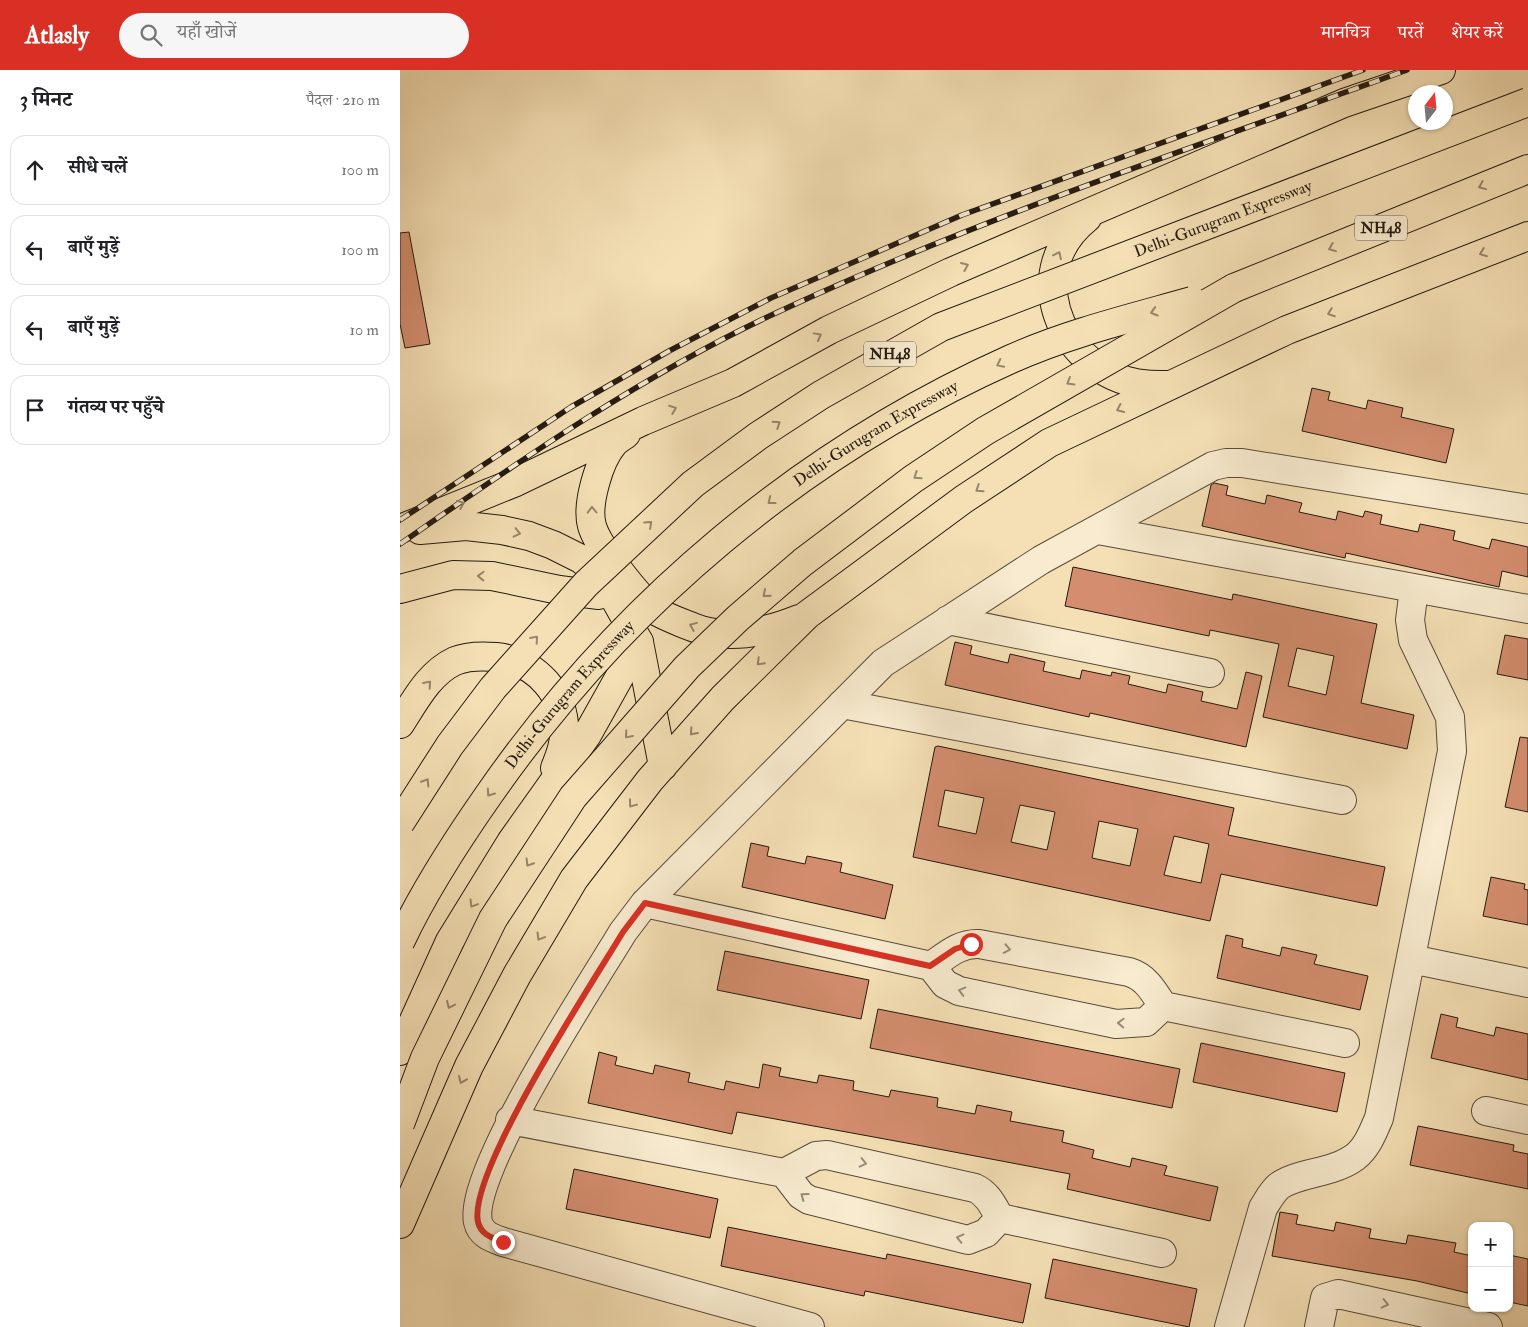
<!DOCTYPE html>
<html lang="hi">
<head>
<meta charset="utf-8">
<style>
  :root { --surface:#fff; --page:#f6f6f6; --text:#202124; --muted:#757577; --line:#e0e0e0; --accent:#d93025 }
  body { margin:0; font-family:"IM FELL Double Pica","Noto Serif Devanagari",serif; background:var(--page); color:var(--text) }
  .controls { position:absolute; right:15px; bottom:15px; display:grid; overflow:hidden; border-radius:10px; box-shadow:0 1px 4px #0004 }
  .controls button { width:45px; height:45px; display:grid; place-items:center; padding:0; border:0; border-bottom:1px solid var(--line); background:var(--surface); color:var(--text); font:25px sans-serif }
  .compass { position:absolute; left:1008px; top:15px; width:45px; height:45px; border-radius:50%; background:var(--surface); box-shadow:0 1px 4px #0004; rotate:16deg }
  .stop { position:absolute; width:15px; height:15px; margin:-11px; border:4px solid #d93025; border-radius:50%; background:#fff }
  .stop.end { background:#d93025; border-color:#fff; box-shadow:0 1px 5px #0008 }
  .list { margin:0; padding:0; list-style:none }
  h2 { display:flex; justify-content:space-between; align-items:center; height:65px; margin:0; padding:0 20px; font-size:21px }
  h2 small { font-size:16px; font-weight:400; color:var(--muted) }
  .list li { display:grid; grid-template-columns:32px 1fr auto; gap:15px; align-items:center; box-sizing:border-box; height:70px; margin:0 10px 10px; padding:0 10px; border:1px solid var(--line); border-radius:15px }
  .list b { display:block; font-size:19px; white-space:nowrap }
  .list em { font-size:16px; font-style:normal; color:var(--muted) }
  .icon { flex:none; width:28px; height:28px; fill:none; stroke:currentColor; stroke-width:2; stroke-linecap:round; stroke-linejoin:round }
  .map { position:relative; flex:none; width:1128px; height:1257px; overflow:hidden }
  header { display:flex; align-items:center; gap:30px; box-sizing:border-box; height:70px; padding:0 25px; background:var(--accent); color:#fff }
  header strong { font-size:24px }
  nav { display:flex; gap:28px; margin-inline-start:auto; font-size:18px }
  .search { width:350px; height:45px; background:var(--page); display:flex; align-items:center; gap:12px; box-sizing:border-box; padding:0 18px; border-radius:28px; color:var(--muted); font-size:19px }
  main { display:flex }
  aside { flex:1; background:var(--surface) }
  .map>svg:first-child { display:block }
</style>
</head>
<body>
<header>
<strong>Atlasly</strong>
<div class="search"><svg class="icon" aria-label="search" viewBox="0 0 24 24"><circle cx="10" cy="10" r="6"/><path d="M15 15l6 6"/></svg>यहाँ खोजें</div>
<nav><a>मानचित्र</a><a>परतें</a><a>शेयर करें</a></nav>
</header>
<main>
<aside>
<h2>3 मिनट<small>पैदल · 210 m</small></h2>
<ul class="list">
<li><svg class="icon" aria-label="ahead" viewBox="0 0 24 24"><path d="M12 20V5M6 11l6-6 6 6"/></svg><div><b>सीधे चलें</b></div><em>100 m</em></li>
<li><svg class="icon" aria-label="left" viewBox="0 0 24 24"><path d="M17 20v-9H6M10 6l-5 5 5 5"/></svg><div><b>बाएँ मुड़ें</b></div><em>100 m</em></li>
<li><svg class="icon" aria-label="left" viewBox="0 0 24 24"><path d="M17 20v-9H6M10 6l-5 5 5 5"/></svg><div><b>बाएँ मुड़ें</b></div><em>10 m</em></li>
<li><svg class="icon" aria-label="arrive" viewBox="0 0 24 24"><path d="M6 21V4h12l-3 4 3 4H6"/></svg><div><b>गंतव्य पर पहुँचे</b></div></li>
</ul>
</aside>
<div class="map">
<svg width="1128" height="1257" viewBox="0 0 1128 1257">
  <rect width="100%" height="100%" fill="#f5e0b5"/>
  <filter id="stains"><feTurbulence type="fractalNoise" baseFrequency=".004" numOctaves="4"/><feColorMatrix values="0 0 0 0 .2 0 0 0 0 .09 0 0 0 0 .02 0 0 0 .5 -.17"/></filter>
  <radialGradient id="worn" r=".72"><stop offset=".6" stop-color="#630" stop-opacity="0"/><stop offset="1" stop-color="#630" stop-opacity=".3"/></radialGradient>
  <path fill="#d48e6f" stroke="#231910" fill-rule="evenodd" d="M 9,162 L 30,274 L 5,278 L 0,254 L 0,163 Z
    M 912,318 L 930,322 L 928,330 L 966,339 L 968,330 L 1003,338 L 1001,347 L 1054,359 L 1046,393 L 902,361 Z
    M 814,413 L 828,416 L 826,425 L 865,434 L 867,425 L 902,433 L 899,442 L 936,450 L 938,441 L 963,447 L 965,441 L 982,445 L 980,454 L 1018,462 L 1020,454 L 1055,461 L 1053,470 L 1089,479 L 1092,469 L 1128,477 L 1128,507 L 1102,501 L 1099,517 L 946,483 L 945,488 L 802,456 L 811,415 Z
    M 673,497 L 832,530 L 833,524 L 977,554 L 961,633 L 1014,645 L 1007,679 L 863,647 L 879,574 L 810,560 L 809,566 L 665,536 ZM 897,578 L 934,586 L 926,625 L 888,616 Z
    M 1105,565 L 1128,569 L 1128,610 L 1097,604 Z
    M 555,572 L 572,576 L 570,584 L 608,593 L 610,584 L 645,592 L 643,601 L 680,609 L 682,600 L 711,606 L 712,602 L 730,606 L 728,614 L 766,623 L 768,614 L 803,622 L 801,631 L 837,639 L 846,602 L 862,606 L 846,677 L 690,643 L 689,647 L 545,615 Z
    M 1120,667 L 1128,668 L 1128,742 L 1105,737 Z
    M 538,676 L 834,738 L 828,765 L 985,797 L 977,836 L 821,804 L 810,851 L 513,787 L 535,677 ZM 545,720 L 584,728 L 576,764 L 538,756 ZM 620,735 L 655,742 L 647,780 L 611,772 ZM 699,751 L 738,759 L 730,796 L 692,788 ZM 774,766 L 809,774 L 801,813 L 764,805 Z
    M 351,773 L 369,777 L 367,786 L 405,794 L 407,786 L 442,793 L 440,802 L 493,815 L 485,849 L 342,817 Z
    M 1091,807 L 1125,814 L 1124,819 L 1128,820 L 1128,855 L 1083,846 Z
    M 826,865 L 843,869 L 842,877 L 880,886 L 882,877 L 917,885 L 914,894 L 968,906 L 960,940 L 817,908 Z
    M 325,881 L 469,910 L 461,949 L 317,920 Z
    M 478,939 L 780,999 L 772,1038 L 470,978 Z
    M 1041,944 L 1058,948 L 1056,957 L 1094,966 L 1096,957 L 1128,964 L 1128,1010 L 1031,988 Z
    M 801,973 L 945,1003 L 937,1042 L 793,1012 Z
    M 199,982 L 217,987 L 215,995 L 253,1004 L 255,995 L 290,1003 L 288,1012 L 324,1020 L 326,1011 L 359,1018 L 363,994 L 381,998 L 379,1006 L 417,1013 L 419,1005 L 454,1011 L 453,1020 L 489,1027 L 491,1020 L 538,1028 L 537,1037 L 575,1044 L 577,1035 L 612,1042 L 610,1051 L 664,1061 L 662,1072 L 694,1080 L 692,1088 L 730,1097 L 732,1088 L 767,1096 L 764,1105 L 818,1117 L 810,1151 L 667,1119 L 670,1104 L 512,1074 L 337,1042 L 332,1064 L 188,1033 Z
    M 1018,1056 L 1114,1075 L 1113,1081 L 1128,1084 L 1128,1119 L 1010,1095 Z
    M 174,1099 L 318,1129 L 310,1168 L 166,1139 Z
    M 880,1142 L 898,1145 L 896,1154 L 934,1161 L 936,1152 L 971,1159 L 969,1168 L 1006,1174 L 1008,1165 L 1056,1173 L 1054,1182 L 1072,1186 L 1072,1224 L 1017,1211 L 872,1186 Z
    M 328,1157 L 486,1189 L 487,1184 L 631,1214 L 623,1253 L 465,1221 L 464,1226 L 321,1196 Z
    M 1109,1185 L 1128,1189 L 1128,1236 L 1109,1232 Z
    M 653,1189 L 797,1219 L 789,1257 L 645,1228 Z"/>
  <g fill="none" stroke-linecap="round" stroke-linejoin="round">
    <g stroke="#584b39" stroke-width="30">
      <path id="minor" d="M 698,460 L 1128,539
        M 548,550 L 810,603
        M 442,634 L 942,730
        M 245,833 L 531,896 L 545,914 L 559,921 L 716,954 L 746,952 L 763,936
        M 1011,889 L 1128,913
        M 531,896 C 546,886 559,873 579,874 L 729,902 C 746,907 754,922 763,936 L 945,973
        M 1086,1041 L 1128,1050
        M 110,1050 L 384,1103 L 416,1086 L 427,1085 L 575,1118 C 588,1124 593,1136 600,1148 L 762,1183
        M 384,1103 L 401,1125 L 409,1130 L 568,1170 L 586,1163 L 600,1148
        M 410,1257 L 103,1172 C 93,1168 81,1165 78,1152 C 67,1103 193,912 223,862 L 245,833 L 483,593 L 641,490 L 813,396 L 826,393 L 842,393 L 1128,439
        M 829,1257 L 863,1138 C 868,1130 872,1122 879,1116 C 899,1102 932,1104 955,1087 C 967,1078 973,1062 979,1048 L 1052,681 L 1050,647 L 1013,570 L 1010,550 L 1014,519
        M 919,1257 L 925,1228 L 938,1224 L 1088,1257"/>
    </g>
    <g stroke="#231910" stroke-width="30">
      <path id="major" d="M 687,148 C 623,199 656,289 727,311 C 741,315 753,315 768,315
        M 226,364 C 222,367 217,370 214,373 C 199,390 186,435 192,456 C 198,477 239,529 256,541 C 264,546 300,561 309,562 C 339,568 372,560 399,549
        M 0,459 L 116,412 L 243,351 L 333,313 L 429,260 L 551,202 L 944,33 L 1041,0
        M 20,460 L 66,456 L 102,460 L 129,466 L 153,475 L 181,489 L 203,508 L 239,572 L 263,696
        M 0,519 L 53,505 L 92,506 L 159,520 L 199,525
        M 0,1154 L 69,996 L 117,905 L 174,809 L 250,710 L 323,628 L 407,545 L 564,429 L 649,373 L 887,260 L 1128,166"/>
    </g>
    <g stroke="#231910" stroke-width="30">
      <path id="highway" d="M 834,218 L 1128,99
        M 0,654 C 15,631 29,603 55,591 C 67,586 83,586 96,587 C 136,591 167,625 164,665 C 164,677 159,688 155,698
        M 0,981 L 50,871 L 111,772 L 187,665 L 239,572"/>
    </g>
    <use href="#minor" stroke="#f8ebcf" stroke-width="28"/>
    <use href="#major" stroke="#f5e0b5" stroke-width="28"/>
    <use href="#highway" stroke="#f5e0b5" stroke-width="28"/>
    <g stroke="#231910" stroke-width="5.5">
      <path id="rail" d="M 0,450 L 171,337 L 269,281 L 371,228 L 562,145 L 963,0
        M 0,474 C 121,390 244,304 378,242 C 582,147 796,77 1007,0"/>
    </g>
    <use href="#rail" stroke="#f8ebcf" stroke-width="4" stroke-dasharray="11" stroke-linecap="butt"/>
    <g stroke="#231910" stroke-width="30" stroke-linecap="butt">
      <g id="highway-bridge">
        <path id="s1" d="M 0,753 L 50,675 L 93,618 L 186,514 L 293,414 L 358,366 L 421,325 L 541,257 L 1128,32"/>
        <path id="s2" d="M 0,872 C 25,819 57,770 90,723 C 221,535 401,383 611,289 C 669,263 732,248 792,231"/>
        <path d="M 0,1054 L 25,988 L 93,849 L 173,727 L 287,597 L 338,548 L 403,492 L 513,409 L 585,361 L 834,218"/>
      </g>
    </g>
    <use href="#highway-bridge" stroke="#f5e0b5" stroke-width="28"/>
  </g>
  <defs><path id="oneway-chevron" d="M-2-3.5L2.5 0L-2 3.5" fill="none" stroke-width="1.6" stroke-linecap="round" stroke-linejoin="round" transform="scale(1.25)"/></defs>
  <g stroke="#96866b">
    <use href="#oneway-chevron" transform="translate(1082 116) rotate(158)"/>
    <use href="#oneway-chevron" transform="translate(932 178) rotate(158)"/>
    <use href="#oneway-chevron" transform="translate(1083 183) rotate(159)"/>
    <use href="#oneway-chevron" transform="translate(658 185) rotate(-64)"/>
    <use href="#oneway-chevron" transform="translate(565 196) rotate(-23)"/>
    <use href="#oneway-chevron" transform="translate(754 242) rotate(164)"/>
    <use href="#oneway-chevron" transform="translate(931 243) rotate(159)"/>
    <use href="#oneway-chevron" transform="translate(418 266) rotate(-29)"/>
    <use href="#oneway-chevron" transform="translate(600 294) rotate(154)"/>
    <use href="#oneway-chevron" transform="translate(670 312) rotate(150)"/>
    <use href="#oneway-chevron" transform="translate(273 339) rotate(-21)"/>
    <use href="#oneway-chevron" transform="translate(720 339) rotate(155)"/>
    <use href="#oneway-chevron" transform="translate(377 354) rotate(-33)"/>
    <use href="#oneway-chevron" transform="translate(517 406) rotate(146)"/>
    <use href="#oneway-chevron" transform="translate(579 419) rotate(147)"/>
    <use href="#oneway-chevron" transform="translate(371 431) rotate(142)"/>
    <use href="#oneway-chevron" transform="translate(61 434) rotate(-22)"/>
    <use href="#oneway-chevron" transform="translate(192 440) rotate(-91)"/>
    <use href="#oneway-chevron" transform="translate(249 454) rotate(-42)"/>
    <use href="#oneway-chevron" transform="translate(117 463) rotate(13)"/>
    <use href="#oneway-chevron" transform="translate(81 506) rotate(-178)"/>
    <use href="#oneway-chevron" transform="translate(366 524) rotate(139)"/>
    <use href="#oneway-chevron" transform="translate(293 556) rotate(-158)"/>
    <use href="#oneway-chevron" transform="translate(135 569) rotate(-49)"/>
    <use href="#oneway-chevron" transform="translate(360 592) rotate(135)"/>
    <use href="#oneway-chevron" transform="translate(28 614) rotate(-49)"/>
    <use href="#oneway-chevron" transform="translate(293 662) rotate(132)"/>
    <use href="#oneway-chevron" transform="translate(228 665) rotate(131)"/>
    <use href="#oneway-chevron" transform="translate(26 712) rotate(-57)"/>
    <use href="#oneway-chevron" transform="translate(90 723) rotate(125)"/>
    <use href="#oneway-chevron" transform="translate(232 734) rotate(127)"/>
    <use href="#oneway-chevron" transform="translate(129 793) rotate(122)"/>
    <use href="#oneway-chevron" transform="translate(73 834) rotate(121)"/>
    <use href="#oneway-chevron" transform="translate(140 867) rotate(121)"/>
    <use href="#oneway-chevron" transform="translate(50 935) rotate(115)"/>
    <use href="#oneway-chevron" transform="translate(62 1010) rotate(113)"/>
  </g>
  <g stroke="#988c79">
    <use href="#oneway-chevron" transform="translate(607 879) rotate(11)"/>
    <use href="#oneway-chevron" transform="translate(562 921) rotate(-165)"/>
    <use href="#oneway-chevron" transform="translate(721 953) rotate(-178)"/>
    <use href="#oneway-chevron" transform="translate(463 1093) rotate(13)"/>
    <use href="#oneway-chevron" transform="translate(404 1126) rotate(-144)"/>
    <use href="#oneway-chevron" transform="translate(560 1168) rotate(-167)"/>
    <use href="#oneway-chevron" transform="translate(985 1234) rotate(13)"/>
  </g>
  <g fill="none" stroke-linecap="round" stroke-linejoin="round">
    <path stroke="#d93025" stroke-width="6" d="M 103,1172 C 93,1168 81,1165 78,1152 C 67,1103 193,912 223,862 L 245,833 L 530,896 L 555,879 L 571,874"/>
  </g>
  <g text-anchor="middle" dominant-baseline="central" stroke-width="4" stroke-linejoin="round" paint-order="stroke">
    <g fill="#f8ebcf" stroke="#635849" stroke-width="1">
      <rect x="955" y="145.5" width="52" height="25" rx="4"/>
      <rect x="464" y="271.5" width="52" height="25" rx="4"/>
    </g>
    <g font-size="15" font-weight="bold" fill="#231910">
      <text x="981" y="158">NH48</text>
      <text x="490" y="284">NH48</text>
    </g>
    <g font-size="16" fill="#231910" stroke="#f8ebcf">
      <text stroke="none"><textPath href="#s1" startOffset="1046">Delhi-Gurugram Expressway</textPath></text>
      <text stroke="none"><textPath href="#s2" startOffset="706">Delhi-Gurugram Expressway</textPath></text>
      <text stroke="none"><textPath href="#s2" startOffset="301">Delhi-Gurugram Expressway</textPath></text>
    </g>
  </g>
  <rect width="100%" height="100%" filter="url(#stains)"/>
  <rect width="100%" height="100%" fill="url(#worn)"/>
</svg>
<div class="controls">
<button>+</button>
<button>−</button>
</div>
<svg class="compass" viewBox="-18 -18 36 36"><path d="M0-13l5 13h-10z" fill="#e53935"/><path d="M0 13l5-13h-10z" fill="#757577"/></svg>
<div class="stop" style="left:571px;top:874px"></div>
<div class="stop end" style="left:103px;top:1172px"></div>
</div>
</main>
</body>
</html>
